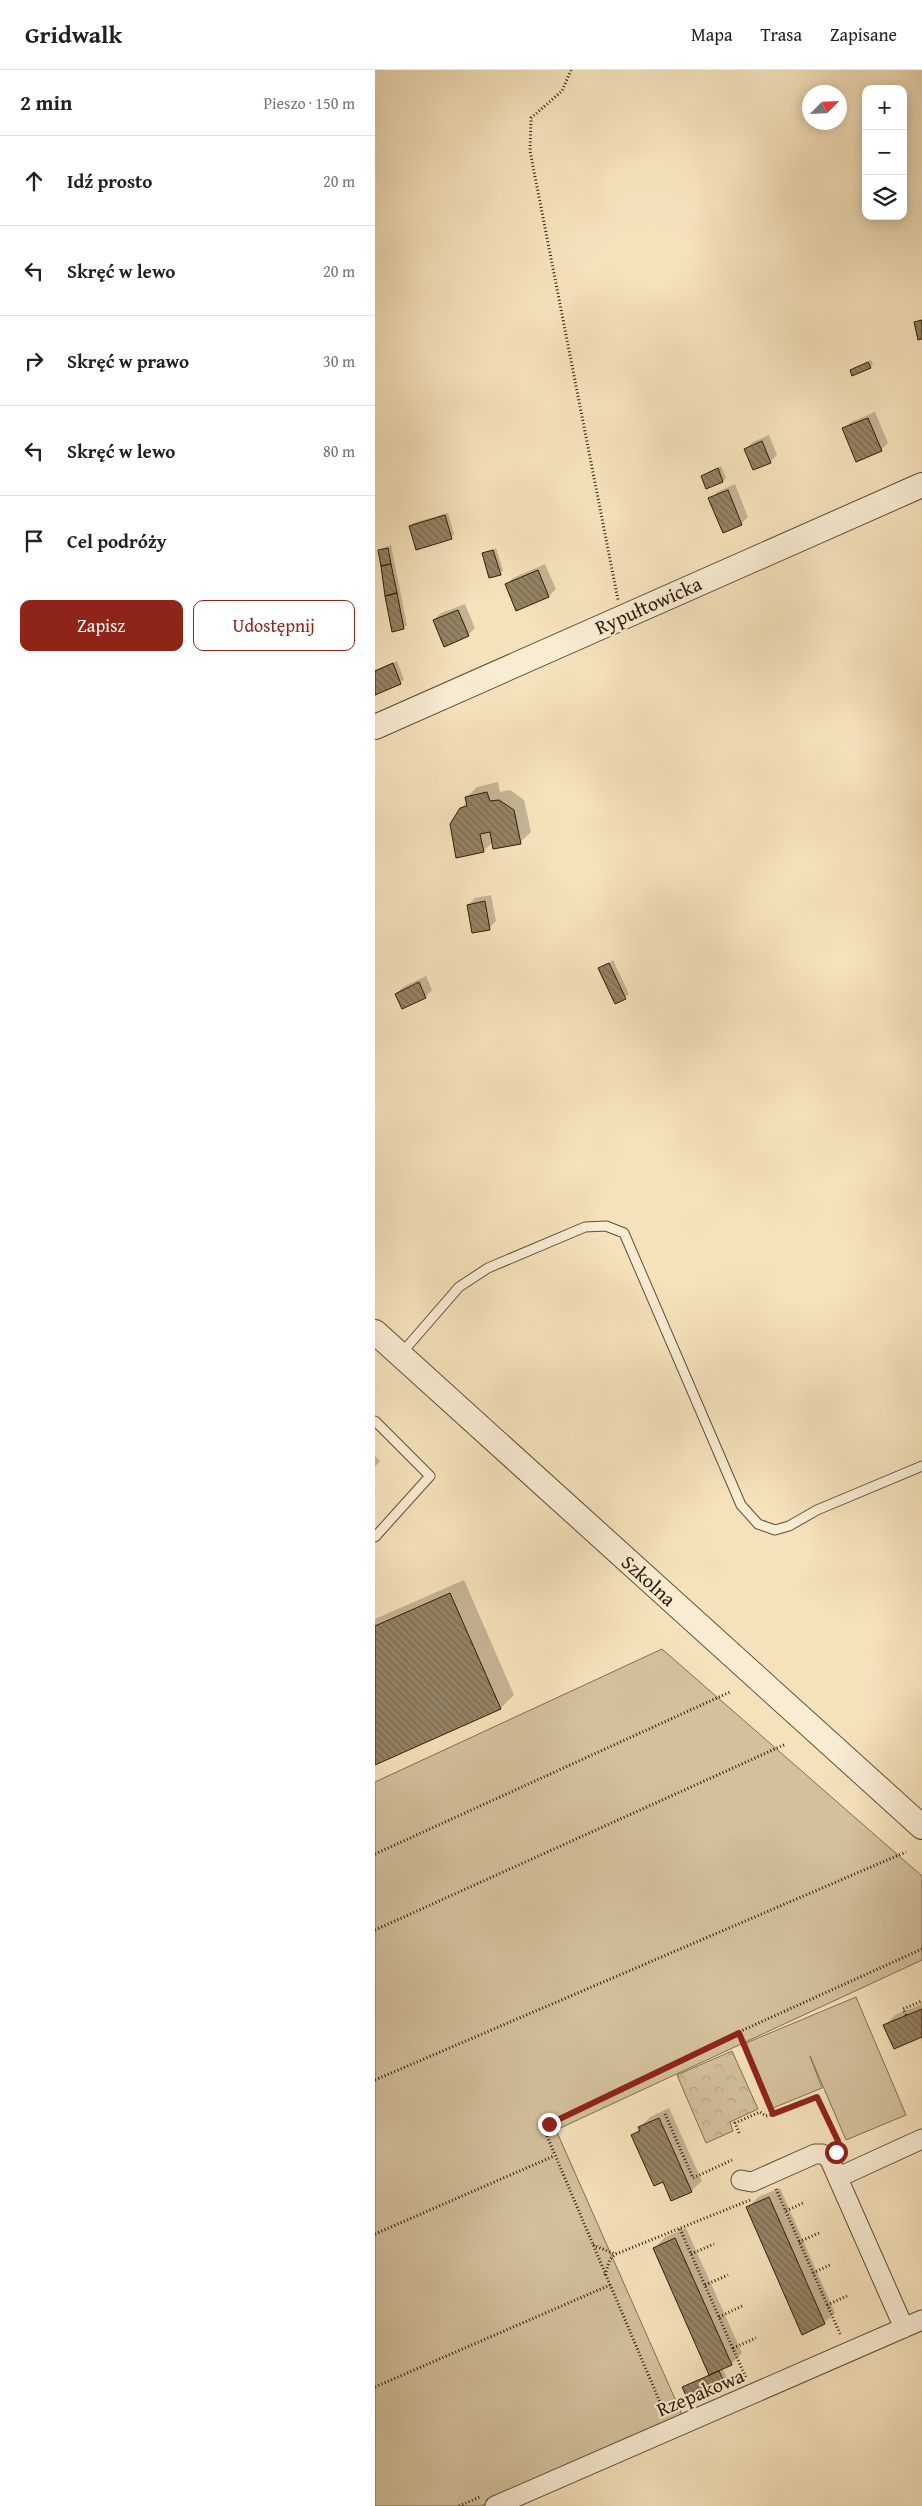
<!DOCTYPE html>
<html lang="pl">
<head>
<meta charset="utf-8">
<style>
  :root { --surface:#fff; --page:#f6f6f6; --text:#202124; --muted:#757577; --line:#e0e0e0; --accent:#8f2418 }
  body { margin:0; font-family:"Gentium Book Plus",serif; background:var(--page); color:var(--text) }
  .controls { position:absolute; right:15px; top:15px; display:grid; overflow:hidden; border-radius:10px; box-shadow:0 2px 12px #0003 }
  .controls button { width:45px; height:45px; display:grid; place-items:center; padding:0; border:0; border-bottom:1px solid var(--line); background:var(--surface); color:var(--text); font:25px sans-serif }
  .compass { position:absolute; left:427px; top:15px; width:45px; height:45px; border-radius:50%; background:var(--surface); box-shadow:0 2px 12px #0003; rotate:66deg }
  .stop { position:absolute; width:15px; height:15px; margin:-11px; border:4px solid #8f2418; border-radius:50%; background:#fff }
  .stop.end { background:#8f2418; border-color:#fff; box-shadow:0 1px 5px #0008 }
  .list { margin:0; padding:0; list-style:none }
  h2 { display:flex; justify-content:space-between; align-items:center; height:65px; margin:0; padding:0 20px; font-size:21px }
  h2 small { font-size:16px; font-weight:400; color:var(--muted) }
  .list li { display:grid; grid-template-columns:32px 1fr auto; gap:15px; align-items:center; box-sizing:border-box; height:90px; padding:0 20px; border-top:1px solid var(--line) }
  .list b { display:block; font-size:19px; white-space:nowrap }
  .list em { font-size:16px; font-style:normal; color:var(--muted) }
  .actions { display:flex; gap:10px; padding:15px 20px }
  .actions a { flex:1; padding:11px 0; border:1px solid var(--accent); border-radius:10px; text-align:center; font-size:18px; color:var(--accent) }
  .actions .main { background:var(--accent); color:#fff }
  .icon { flex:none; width:28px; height:28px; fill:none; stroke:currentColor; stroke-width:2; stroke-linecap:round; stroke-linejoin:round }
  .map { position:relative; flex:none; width:547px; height:2436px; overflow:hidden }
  header { display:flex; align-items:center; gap:30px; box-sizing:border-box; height:70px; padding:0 25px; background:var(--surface); border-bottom:1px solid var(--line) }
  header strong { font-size:24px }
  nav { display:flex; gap:28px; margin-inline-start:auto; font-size:18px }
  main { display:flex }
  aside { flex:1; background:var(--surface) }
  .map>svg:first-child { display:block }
</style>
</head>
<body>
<header>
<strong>Gridwalk</strong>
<nav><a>Mapa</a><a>Trasa</a><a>Zapisane</a></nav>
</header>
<main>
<aside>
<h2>2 min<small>Pieszo · 150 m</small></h2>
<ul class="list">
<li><svg class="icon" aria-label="ahead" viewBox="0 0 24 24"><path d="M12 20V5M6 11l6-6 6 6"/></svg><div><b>Idź prosto</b></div><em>20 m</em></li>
<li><svg class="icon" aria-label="left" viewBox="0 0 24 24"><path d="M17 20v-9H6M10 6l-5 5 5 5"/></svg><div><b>Skręć w lewo</b></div><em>20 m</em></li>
<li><svg class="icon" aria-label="right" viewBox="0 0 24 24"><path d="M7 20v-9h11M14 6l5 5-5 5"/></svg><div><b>Skręć w prawo</b></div><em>30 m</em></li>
<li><svg class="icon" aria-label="left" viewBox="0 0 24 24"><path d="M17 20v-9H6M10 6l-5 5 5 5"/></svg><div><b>Skręć w lewo</b></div><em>80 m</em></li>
<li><svg class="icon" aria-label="arrive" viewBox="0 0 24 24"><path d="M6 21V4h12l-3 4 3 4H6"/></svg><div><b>Cel podróży</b></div></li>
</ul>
<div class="actions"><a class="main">Zapisz</a><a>Udostępnij</a></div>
</aside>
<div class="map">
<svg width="547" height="2436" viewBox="0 0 547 2436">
  <defs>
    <pattern id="park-crowns" width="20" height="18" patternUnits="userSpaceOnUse" patternTransform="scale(1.25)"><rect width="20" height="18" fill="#d3c19c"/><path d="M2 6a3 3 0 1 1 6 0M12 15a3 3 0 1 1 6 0" fill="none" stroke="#b5a585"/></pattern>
    <pattern id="building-back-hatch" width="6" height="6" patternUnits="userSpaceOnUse" patternTransform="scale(1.25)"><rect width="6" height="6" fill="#958364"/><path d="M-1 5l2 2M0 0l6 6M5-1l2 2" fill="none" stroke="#7a6b50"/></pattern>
  </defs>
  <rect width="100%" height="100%" fill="#f5e2bb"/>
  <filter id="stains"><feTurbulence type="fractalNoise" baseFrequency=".004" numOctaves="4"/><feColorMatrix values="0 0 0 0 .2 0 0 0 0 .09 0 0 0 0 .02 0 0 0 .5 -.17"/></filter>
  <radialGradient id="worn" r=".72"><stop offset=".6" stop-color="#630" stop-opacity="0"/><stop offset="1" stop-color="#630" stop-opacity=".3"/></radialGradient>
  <path fill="url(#park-crowns)" stroke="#806f51" d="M 357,1981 L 383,2039 L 355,2052 L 358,2061 L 331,2073 L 302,2005 Z"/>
  <path fill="#d3c19c" stroke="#806f51" d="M 287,1579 L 547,1806 L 547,1890 L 181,2060 L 308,2347 L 106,2436 L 0,2436 L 0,1712 Z
    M 481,1927 L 531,2045 L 471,2070 L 435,1986 L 447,2018 L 398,2038 L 371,1973 Z"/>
  <path fill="#0003" d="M 496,290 L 498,294 L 495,297 L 476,300 Z
    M 500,342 L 513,373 L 506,380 L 469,359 L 476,352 Z
    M 394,365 L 402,385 L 395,392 L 371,379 L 378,372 Z
    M 346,396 L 351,408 L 348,411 L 327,406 Z
    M 360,414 L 373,447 L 366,454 L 335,429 L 342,422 Z
    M 73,443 L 79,464 L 76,468 L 35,457 L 38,453 Z
    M 16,475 L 32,555 L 28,558 L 4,480 Z
    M 121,478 L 128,500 L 125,504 L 108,484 Z
    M 170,494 L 181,519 L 174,526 L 131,515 L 138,508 Z
    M 90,534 L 100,558 L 93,565 L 59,550 L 66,543 Z
    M 22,591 L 29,610 L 0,623 L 0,600 Z
    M 123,712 L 125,722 L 135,720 L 149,730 L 156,762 L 145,772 L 118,772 L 108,781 L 86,738 L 93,731 L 92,727 L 102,717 Z
    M 116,825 L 121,851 L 114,858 L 93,835 L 100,828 Z
    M 238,890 L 254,924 L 241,932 L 225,898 Z
    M 51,906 L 57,920 L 50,927 L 21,924 L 28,917 Z
    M 0,1386 L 5,1391 L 0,1397 Z
    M 89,1510 L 139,1625 L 126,1638 L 0,1694 L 0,1549 Z
    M 547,1934 L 547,1972 L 545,1966 L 510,1956 L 520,1945 Z
    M 294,2038 L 327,2111 L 316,2121 L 289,2110 L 258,2065 L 275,2047 Z
    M 405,2118 L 460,2243 L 449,2253 L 373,2138 L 383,2127 Z
    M 311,2158 L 367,2283 L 356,2294 L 347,2298 L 353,2310 L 350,2313 L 309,2317 L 335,2304 L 280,2178 L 290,2167 Z"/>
  <path fill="url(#building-back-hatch)" stroke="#2e1d06" d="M 547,250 L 547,269 L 543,270 L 539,252 Z
    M 493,292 L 496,298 L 477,306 L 475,300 Z
    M 493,348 L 507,381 L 481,392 L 467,358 Z
    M 387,371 L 396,393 L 378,400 L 369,379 Z
    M 343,398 L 348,412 L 331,419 L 326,406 Z
    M 353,420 L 367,455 L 348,463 L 333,428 Z
    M 70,445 L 77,469 L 41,480 L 34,456 Z
    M 13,478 L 16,494 L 6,496 L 3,480 Z
    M 118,480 L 126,505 L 114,508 L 107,483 Z
    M 16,494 L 22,523 L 10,526 L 6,496 Z
    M 163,500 L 174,527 L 141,541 L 130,514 Z
    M 22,523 L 29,559 L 17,562 L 10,526 Z
    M 83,540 L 94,566 L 69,577 L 58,550 Z
    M 18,593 L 26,614 L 0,625 L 0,601 Z
    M 112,722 L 115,731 L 124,730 L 139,740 L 146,774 L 118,779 L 115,762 L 105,764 L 109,782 L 81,788 L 75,754 L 85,738 L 92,736 L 90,727 Z
    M 110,831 L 115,860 L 97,863 L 92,835 Z
    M 234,893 L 251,929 L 240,934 L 223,898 Z
    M 44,912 L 51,928 L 27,939 L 20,924 Z
    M 75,1523 L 126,1639 L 0,1695 L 0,1556 Z
    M 547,1939 L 547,1967 L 519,1979 L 508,1955 Z
    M 284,2048 L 317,2122 L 296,2131 L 288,2112 L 279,2116 L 256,2065 L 265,2061 L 263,2057 Z
    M 394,2127 L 450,2254 L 427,2265 L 371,2137 Z
    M 300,2168 L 357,2295 L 334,2305 L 278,2178 Z
    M 344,2301 L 350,2314 L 313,2330 L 307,2317 Z"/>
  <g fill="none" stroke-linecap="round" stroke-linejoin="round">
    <g stroke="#604e33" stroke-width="11">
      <path id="service" d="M 25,1285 L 84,1217 L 113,1198 L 210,1157 L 231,1156 L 249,1163 L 366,1435 L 383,1454 L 400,1460 L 414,1456 L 442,1440 L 547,1396
        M 0,1351 L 55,1406 L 0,1467"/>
    </g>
    <g stroke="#604e33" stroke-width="21">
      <path id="minor" d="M 464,2107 L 547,2069
        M 366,2110 L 377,2112 L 440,2084 L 447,2084 L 454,2088 L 529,2258
        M 120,2436 L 547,2250"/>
    </g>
    <g stroke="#604e33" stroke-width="26">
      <path id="tertiary" d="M 0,657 L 547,415
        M 0,1262 L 547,1757"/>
    </g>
    <path stroke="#2e1d06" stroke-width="3" stroke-dasharray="1 2.5" stroke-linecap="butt" d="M 196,0 L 187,21 L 156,48 L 155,81 L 243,530
      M 0,1784 L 355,1622
      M 0,1860 L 411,1674
      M 531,1945 L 528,1939 L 547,1931
      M 364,1963 L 398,2044
      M 0,2010 L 531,1782
      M 290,2044 L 318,2108 L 357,2090
      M 364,2063 L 360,2053 L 385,2042 L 391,2046 L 396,2045 L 442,2027 L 463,2074
      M 401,2119 L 466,2266
      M 411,2141 L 430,2132
      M 305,2159 L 371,2308
      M 0,2164 L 179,2086
      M 424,2172 L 444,2163
      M 218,2175 L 240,2184
      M 316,2184 L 339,2174
      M 438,2203 L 457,2194
      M 230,2205 L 235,2189 L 241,2184 L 375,2130
      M 330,2215 L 353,2205
      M 452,2235 L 472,2226
      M 344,2247 L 367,2236
      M 358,2278 L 381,2268
      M 0,2317 L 235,2215
      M 290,2344 L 169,2059 L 173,2054 L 344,1971 L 547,1879
      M 84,2436 L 105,2427"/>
    <use href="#service" stroke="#f8ecd3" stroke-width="9"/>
    <use href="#minor" stroke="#f8ecd3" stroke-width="19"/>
    <use href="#tertiary" stroke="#f8ecd3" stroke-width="24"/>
  </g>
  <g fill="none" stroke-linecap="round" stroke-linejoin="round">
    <path stroke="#8f2418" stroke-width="6" d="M 174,2054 L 364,1963 L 398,2044 L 442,2027 L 463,2071 L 464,2078 L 461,2082"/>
  </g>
  <g text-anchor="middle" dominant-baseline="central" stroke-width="4" stroke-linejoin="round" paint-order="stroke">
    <g font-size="20" fill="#2e1d06" stroke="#f8ecd3">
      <text transform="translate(273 535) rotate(-24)">Rypułtowicka</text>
      <text transform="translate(274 1510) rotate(42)">Szkolna</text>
      <text transform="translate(325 2322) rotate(-23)">Rzepakowa</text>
    </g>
  </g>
  <rect width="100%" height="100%" filter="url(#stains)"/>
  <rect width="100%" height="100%" fill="url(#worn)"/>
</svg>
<div class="controls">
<button>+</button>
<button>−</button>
<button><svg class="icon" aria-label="layers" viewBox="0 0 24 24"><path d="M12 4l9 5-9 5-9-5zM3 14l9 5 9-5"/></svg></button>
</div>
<svg class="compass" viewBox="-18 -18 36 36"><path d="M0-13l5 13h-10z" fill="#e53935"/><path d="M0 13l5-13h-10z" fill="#757577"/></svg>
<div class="stop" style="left:461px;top:2082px"></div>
<div class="stop end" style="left:174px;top:2054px"></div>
</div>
</main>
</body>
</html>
